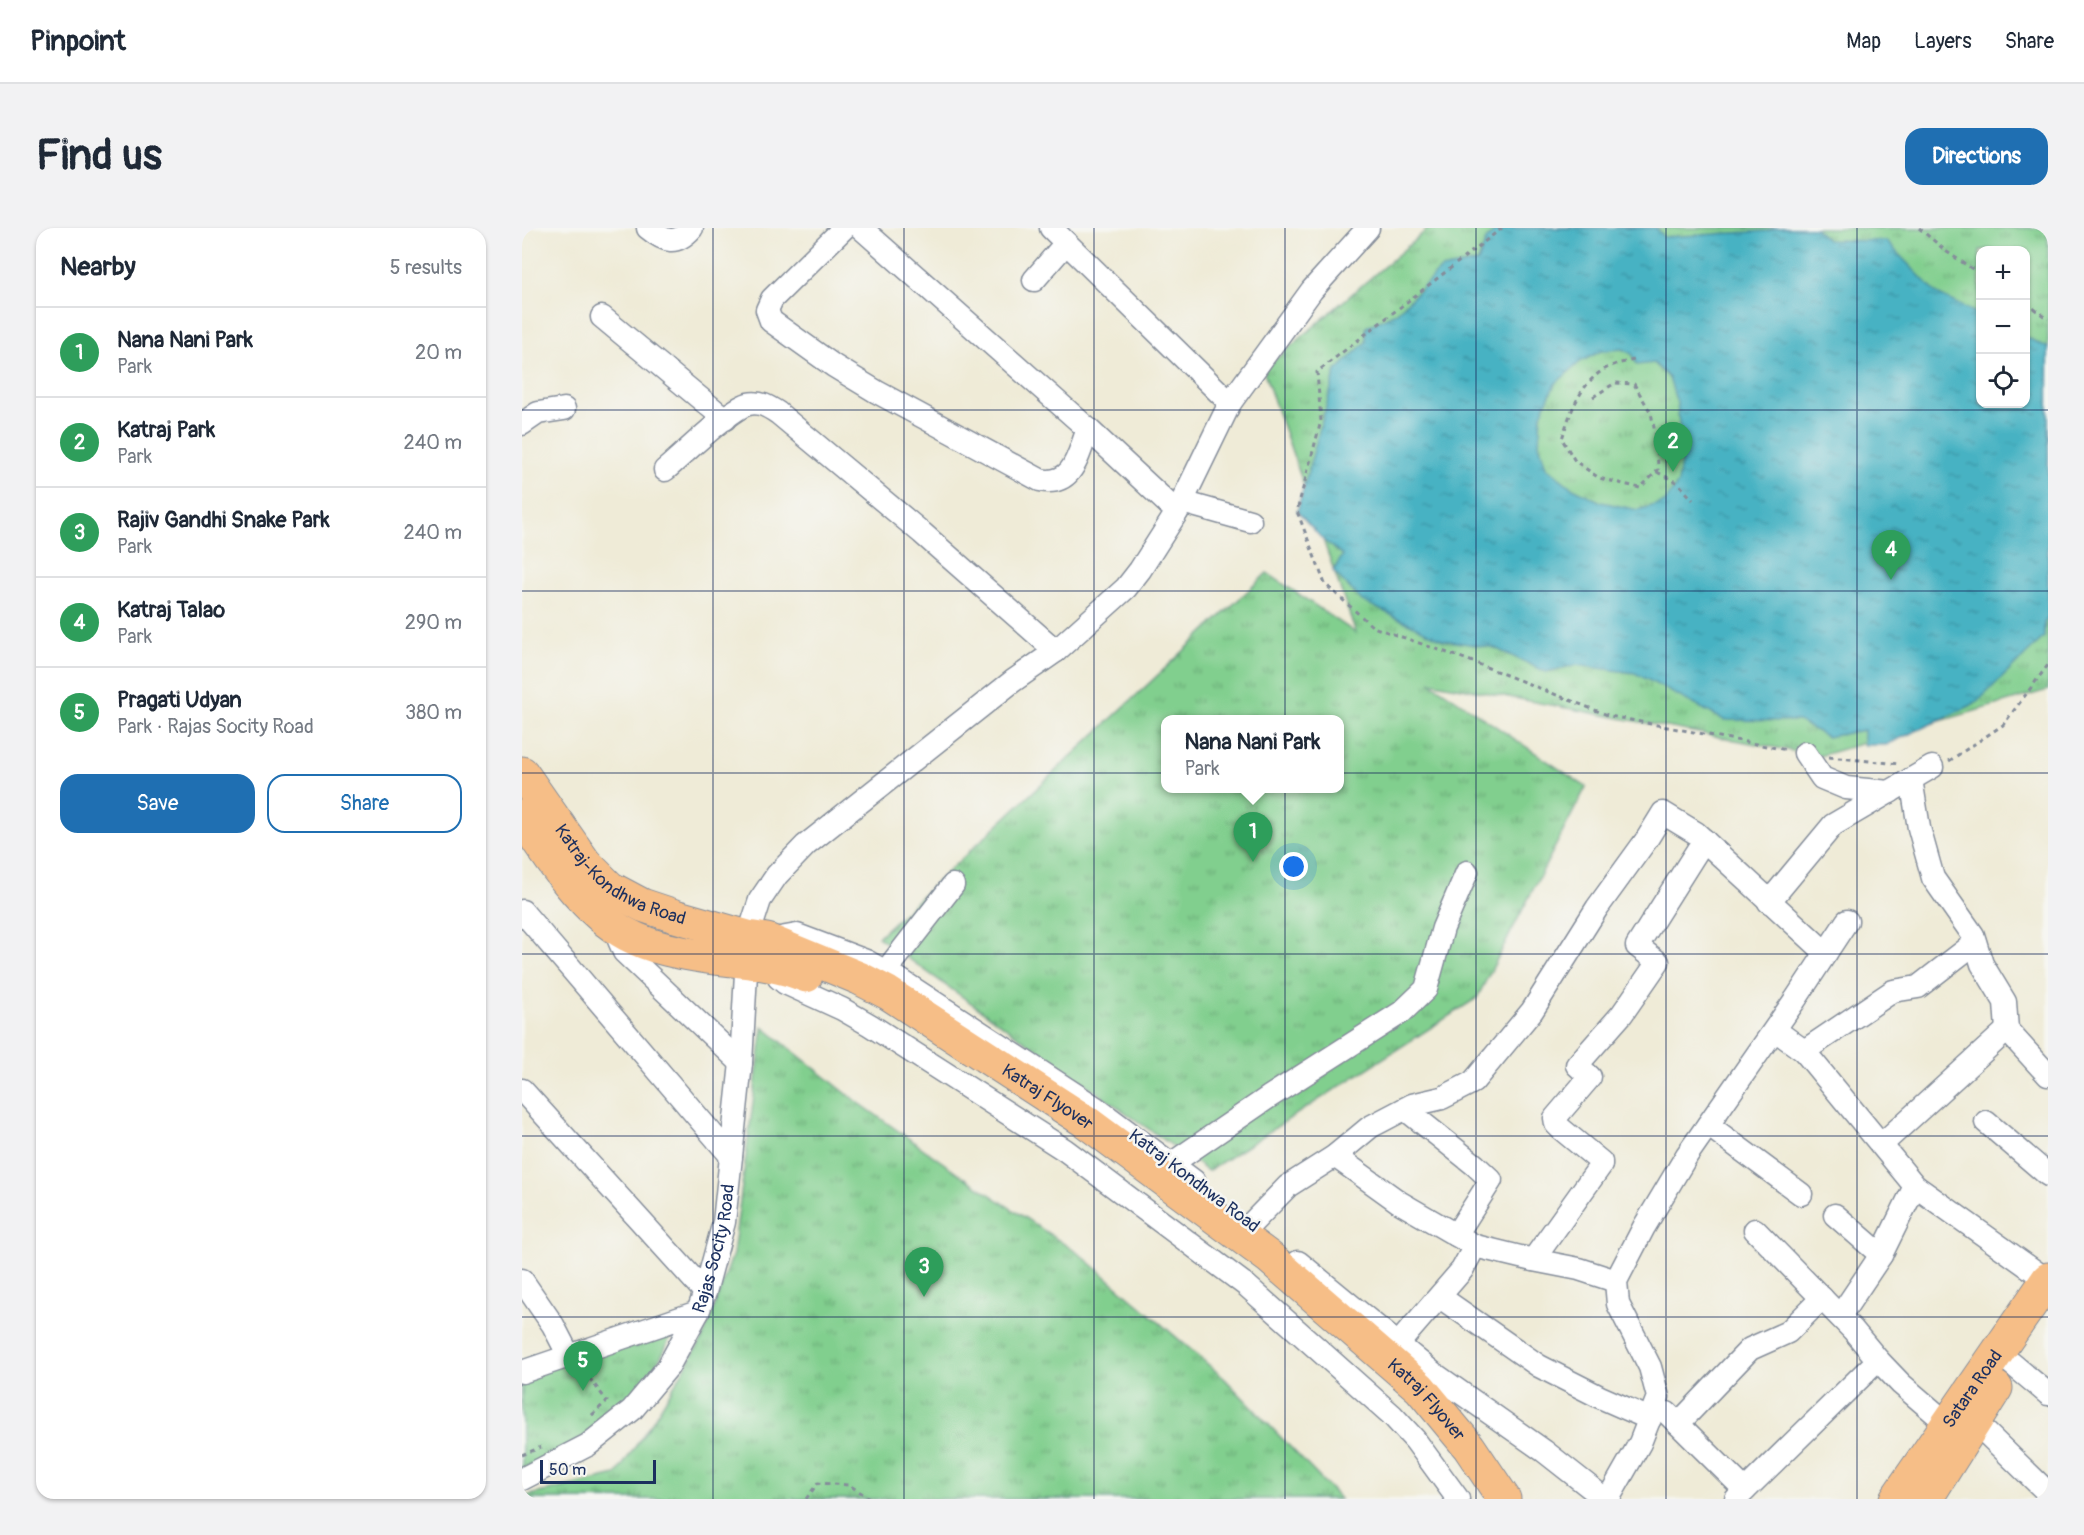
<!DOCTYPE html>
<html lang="en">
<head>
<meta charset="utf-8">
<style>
  :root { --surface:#fff; --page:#f2f2f3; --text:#1f2937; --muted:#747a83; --line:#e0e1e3; --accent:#1f6fb2 }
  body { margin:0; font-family:Pangolin,sans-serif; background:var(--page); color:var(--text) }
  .controls { position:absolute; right:18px; top:18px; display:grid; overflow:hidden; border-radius:12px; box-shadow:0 2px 4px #0004 }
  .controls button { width:54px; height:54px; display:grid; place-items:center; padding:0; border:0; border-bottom:2px solid var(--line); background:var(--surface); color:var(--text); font:30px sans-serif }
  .scale { position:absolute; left:18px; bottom:15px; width:116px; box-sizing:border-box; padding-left:6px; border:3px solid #1b2f5e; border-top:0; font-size:16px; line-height:21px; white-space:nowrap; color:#1b2f5e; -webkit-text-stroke:4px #f6f6f2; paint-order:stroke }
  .you { position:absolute; left:772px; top:639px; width:21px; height:21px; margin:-15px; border:4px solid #fff; border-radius:50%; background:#1a73e8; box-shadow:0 0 0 9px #1a73e833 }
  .badge { display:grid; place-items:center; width:39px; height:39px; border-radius:50%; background:var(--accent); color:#fff; font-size:20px; font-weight:700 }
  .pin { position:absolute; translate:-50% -50px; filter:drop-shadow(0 2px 3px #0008) }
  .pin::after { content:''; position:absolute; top:32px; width:21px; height:18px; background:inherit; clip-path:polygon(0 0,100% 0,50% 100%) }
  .popup { position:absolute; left:639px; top:487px; width:183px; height:78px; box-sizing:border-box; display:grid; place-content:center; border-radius:12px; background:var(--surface); filter:drop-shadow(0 2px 4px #0005); font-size:20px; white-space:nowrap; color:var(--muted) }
  .popup b { font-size:22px; color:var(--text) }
  .popup::after { content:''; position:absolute; left:50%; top:100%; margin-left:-12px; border:12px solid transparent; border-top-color:var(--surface) }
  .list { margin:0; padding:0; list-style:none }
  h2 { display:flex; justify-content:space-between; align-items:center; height:78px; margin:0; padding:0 24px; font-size:26px }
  h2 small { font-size:20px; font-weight:400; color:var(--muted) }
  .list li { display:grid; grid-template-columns:39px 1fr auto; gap:18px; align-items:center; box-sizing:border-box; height:90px; padding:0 24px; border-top:2px solid var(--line) }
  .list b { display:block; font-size:22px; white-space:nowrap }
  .list p { margin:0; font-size:20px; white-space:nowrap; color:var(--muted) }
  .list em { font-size:20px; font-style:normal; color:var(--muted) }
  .actions { display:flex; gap:12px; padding:18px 24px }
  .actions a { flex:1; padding:14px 0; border:2px solid var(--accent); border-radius:18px; text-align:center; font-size:21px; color:var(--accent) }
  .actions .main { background:var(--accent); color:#fff }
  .icon { flex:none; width:33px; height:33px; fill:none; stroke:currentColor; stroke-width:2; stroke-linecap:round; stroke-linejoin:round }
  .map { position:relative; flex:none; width:1526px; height:1271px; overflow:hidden; border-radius:18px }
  header { display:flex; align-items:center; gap:36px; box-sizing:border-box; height:84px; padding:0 30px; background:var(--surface); border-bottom:2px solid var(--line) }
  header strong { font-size:28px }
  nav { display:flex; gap:33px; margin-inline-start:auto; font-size:21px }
  .intro { display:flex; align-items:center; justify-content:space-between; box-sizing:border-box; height:144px; padding:0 36px }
  h1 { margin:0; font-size:42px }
  .button { padding:15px 27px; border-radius:18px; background:var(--accent); color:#fff; font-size:21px; font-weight:700 }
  main { display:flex; gap:36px; padding:0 36px }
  aside { flex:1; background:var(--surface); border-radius:18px; box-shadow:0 2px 4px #0004 }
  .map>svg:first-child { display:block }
</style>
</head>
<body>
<header>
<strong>Pinpoint</strong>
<nav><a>Map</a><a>Layers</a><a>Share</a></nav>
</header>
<div class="intro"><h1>Find us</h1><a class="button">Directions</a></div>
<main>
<aside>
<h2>Nearby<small>5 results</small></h2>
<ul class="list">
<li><span class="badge" style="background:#2e9e5b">1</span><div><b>Nana Nani Park</b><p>Park</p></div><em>20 m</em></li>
<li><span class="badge" style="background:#2e9e5b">2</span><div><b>Katraj Park</b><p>Park</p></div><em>240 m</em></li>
<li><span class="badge" style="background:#2e9e5b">3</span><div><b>Rajiv Gandhi Snake Park</b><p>Park</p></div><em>240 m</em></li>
<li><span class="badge" style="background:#2e9e5b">4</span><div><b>Katraj Talao</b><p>Park</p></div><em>290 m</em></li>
<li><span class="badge" style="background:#2e9e5b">5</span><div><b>Pragati Udyan</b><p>Park · Rajas Socity Road</p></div><em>380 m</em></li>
</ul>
<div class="actions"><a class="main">Save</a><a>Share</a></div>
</aside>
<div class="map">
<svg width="1526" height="1271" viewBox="0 0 1526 1271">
  <defs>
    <pattern id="grass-tufts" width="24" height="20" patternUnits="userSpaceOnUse" patternTransform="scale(1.5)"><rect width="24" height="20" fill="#81cf8e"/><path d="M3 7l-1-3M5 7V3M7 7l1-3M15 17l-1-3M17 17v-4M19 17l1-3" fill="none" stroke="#69a877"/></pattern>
    <pattern id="water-ripples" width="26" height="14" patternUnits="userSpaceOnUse" patternTransform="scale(1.5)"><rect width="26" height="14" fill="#46b2c3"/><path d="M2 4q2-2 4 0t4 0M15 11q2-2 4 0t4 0" fill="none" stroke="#3a91a2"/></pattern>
  </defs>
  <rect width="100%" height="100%" fill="#f6f6f2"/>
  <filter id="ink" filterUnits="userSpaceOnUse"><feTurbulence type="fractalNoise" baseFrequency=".0167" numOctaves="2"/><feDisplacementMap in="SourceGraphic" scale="12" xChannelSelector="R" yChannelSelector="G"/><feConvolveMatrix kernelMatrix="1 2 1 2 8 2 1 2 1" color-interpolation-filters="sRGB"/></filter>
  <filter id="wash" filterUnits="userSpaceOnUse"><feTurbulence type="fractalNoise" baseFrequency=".008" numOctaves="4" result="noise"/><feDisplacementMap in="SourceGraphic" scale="24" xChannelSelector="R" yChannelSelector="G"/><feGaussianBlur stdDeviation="1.35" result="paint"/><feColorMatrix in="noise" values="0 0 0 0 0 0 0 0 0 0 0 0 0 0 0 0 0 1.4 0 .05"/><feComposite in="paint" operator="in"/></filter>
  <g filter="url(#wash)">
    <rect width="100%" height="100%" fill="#efebd7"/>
    <path fill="url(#grass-tufts)" stroke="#4e7f76" stroke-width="1.5" fill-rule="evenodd" d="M 907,0 L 1526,0 L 1526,462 L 1297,528 L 908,454 L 1064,559 L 955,770 L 686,943 L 356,709 L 745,345 L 834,405 L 741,142 ZM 1458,22 L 1504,22 L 1504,176 L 1458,176 ZM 644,492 L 818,492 L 818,560 L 644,560 Z
      M 241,799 L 330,870 L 427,939 L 560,1028 L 703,1151 L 818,1271 L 0,1271 L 4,1268 L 94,1247 L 130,1194 L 181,1110 L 211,1026 Z
      M 151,1102 L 142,1124 L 107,1181 L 0,1247 L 0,1146 Z"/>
    <path fill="url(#water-ripples)" stroke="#307090" stroke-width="1.5" fill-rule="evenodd" d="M 976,0 L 1134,0 L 1142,9 L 1246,3 L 1254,0 L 1293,0 L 1305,12 L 1364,13 L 1415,66 L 1458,87 L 1458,176 L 1504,176 L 1504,109 L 1526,120 L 1526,390 L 1522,395 L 1522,409 L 1454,475 L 1364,517 L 1342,517 L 1342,502 L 1305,509 L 1276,493 L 1202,492 L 1113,445 L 1054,437 L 1024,444 L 973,420 L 921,412 L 840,373 L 811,343 L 821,327 L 801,312 L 775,283 L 814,143 L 844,114 L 844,99 L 874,85 L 919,41 L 956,34 L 964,12 ZM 1100,121 L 1110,126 L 1115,137 L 1132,135 L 1147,150 L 1155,175 L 1160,226 L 1156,255 L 1143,274 L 1116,282 L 1079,274 L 1049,259 L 1024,239 L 1017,216 L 1019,186 L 1033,156 L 1058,134 L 1079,123 Z"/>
  </g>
  <g filter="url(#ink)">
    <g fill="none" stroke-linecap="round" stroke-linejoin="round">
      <g stroke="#858d9a" stroke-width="25">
        <g id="minor">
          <path d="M 126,0 C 143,14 154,18 170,0"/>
          <path d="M 322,0 L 250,71 L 245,82 L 249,93 L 312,138 L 355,164 L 518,252 C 552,259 556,226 566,201"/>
          <path d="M 339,0 L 566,201 L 655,284"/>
          <path d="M 529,0 L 708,175"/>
          <path d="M 512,52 L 544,15"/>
          <path d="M 80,89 L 203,191"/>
          <path d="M 0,196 L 16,185 L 42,181"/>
          <path d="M 143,242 C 161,227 206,182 226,176 C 238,173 247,179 256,185 L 400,305 L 534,423"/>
          <path d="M 660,274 L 728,293"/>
          <path d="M 1283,525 L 1300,550 L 1324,560 L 1368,564"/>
          <path d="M 1389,551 L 1397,600 L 1411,650 L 1451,707 L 1460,736 L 1483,774 L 1485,802 L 1526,847"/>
          <path d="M 1247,674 L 1311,597 L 1410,539"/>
          <path d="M 0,683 L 209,928"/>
          <path d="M 91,698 L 102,724 L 219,835"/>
          <path d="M 258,710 L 275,707 L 344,733 L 375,750 L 574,880 L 672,953"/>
          <path d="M 364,743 L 431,657"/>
          <path d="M 257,750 L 263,755 L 320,781 L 348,797 L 543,922 L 725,1058 L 870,1187 L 893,1212 L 936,1271"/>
          <path d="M 1253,802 L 1282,823 L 1393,958 L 1525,1052"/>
          <path d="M 1282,823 L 1371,763 L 1396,759 L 1453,715"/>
          <path d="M 0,862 L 183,1064"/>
          <path d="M 883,881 L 953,937 L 969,952 L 934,1007"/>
          <path d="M 1464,894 L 1526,947"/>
          <path d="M 1186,897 L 1279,966"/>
          <path d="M 1360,916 L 1485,802"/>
          <path d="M 813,928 L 877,974 L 953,1018 L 1011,1032 L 1057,1041 L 1094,1053"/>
          <path d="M 649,936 L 747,869 L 880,784 L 904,761 L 921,700 L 945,644"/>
          <path d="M 1313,987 L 1359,1027"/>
          <path d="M 729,996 L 766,958 L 813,928 L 848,899 L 890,877 L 920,870 L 951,854 L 1010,783 L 1075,680 L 1125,611 L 1141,585 L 1174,605 L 1304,725"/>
          <path d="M 1233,1002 L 1331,1102 L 1356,1132 L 1379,1156 L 1435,1204"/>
          <path d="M 1011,1032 L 1079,937 L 1079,934 L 1038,900 L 1034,896 L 1033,890 L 1068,849 L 1055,837 L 1100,786 L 1136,734 L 1115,718 L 1182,612"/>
          <path d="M 776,1034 L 911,1145 L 1022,1223 L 1083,1271"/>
          <path d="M 0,1052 L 31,1097 L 47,1128"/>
          <path d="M 918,1069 L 1017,1138 L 1078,1169 L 1128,1191"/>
          <path d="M 1318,1088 L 1359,1027 L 1393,958"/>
          <path d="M 876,1116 L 940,1042 L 953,1018"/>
          <path d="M 1489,1135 L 1526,1166"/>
          <path d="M 0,1144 L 176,1084"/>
          <path d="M 1145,1185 L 1223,1262"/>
          <path d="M 1453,1194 L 1526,1265"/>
          <path d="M 1156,1196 L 1228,1121 L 1266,1104 L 1300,1070"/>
          <path id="s1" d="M 0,1251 L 66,1217 L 110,1182 L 146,1139 L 176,1084 L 183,1064 L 202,994 L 219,835 L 226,709 L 238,672 L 255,647 L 284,617 L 491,453 L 534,423 L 604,360 L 618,342 L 655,284 L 708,175 L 790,62 L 846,0"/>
          <path d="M 1086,1271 L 1118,1215 L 1136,1169 L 1128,1139 L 1096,1076 L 1094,1053 L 1122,999 L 1165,927 L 1273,772 L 1325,693"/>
          <path d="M 1214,1271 L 1356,1132"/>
        </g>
      </g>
      <g stroke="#858d9a" stroke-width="35">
        <g id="highway">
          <path id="s2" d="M 0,545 L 63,635 L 88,660 L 120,677 L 153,688 L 226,709 L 245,712 L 337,750 L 366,765 L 563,893 L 748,1030 L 898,1160 L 947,1219 L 982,1271"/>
          <path d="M 0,588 C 26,629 63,685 106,707 C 130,720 158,725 185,729 C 219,734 252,734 284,748"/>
          <path id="s3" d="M 1374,1271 L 1526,1051"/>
          <path d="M 1404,1271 L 1474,1160"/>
        </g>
      </g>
      <path stroke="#858d9a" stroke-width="3" stroke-dasharray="4.5 4.5" stroke-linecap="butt" d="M 980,0 L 795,144 L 799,193 L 775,283 L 803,356 L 851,399 L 946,432 L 1088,488 L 1265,522
        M 1397,0 L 1425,24 L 1458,46
        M 1504,75 L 1526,91
        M 1071,169 L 1093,155 L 1112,156 L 1129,185 L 1135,214 L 1136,242 L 1118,260 L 1077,250 L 1053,233 L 1040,211 C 1048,184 1060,150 1089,138 C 1096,135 1104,134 1112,132
        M 1135,244 L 1156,255 L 1171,272
        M 1307,529 L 1378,536
        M 1427,533 L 1481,497 L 1526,437
        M 62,1143 L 85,1173 L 68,1189
        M 0,1227 L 19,1219
        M 284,1271 L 296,1255 L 327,1257 L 349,1271"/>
      <use href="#minor" stroke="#fff" stroke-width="22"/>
      <use href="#highway" stroke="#f6be87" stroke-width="33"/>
    </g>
  </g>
  <path fill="none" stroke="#1b2f5e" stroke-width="1.5" stroke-opacity="0.55" d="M 191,0 L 191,1271M 382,0 L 382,1271M 572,0 L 572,1271M 763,0 L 763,1271M 954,0 L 954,1271M 1144,0 L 1144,1271M 1335,0 L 1335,1271M 0,182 L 1526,182M 0,363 L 1526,363M 0,545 L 1526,545M 0,726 L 1526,726M 0,908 L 1526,908M 0,1089 L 1526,1089"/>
  <g text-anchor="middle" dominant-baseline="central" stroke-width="5" stroke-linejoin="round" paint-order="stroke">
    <g font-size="18" fill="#1b2f5e" stroke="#f6f6f2">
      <text stroke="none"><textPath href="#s2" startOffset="146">Katraj-Kondhwa Road</textPath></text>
      <text stroke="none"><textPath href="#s2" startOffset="634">Katraj Flyover</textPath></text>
      <text transform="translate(672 953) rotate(37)">Katraj Kondhwa Road</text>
      <text stroke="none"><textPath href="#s1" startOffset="315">Rajas Socity Road</textPath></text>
      <text stroke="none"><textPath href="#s3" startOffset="134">Satara Road</textPath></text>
      <text stroke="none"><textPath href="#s2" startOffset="1120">Katraj Flyover</textPath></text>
    </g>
  </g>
</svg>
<div class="controls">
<button>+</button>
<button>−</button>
<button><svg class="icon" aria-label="locate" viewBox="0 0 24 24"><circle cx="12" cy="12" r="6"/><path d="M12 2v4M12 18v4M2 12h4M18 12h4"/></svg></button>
</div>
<div class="scale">50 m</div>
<div class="you"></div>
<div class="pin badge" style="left:731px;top:634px;background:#2e9e5b">1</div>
<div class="popup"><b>Nana Nani Park</b>Park</div>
<div class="pin badge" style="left:1151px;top:244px;background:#2e9e5b">2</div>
<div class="pin badge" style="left:402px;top:1069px;background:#2e9e5b">3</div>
<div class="pin badge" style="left:1369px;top:352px;background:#2e9e5b">4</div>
<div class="pin badge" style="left:61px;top:1163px;background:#2e9e5b">5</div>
</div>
</main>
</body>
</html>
